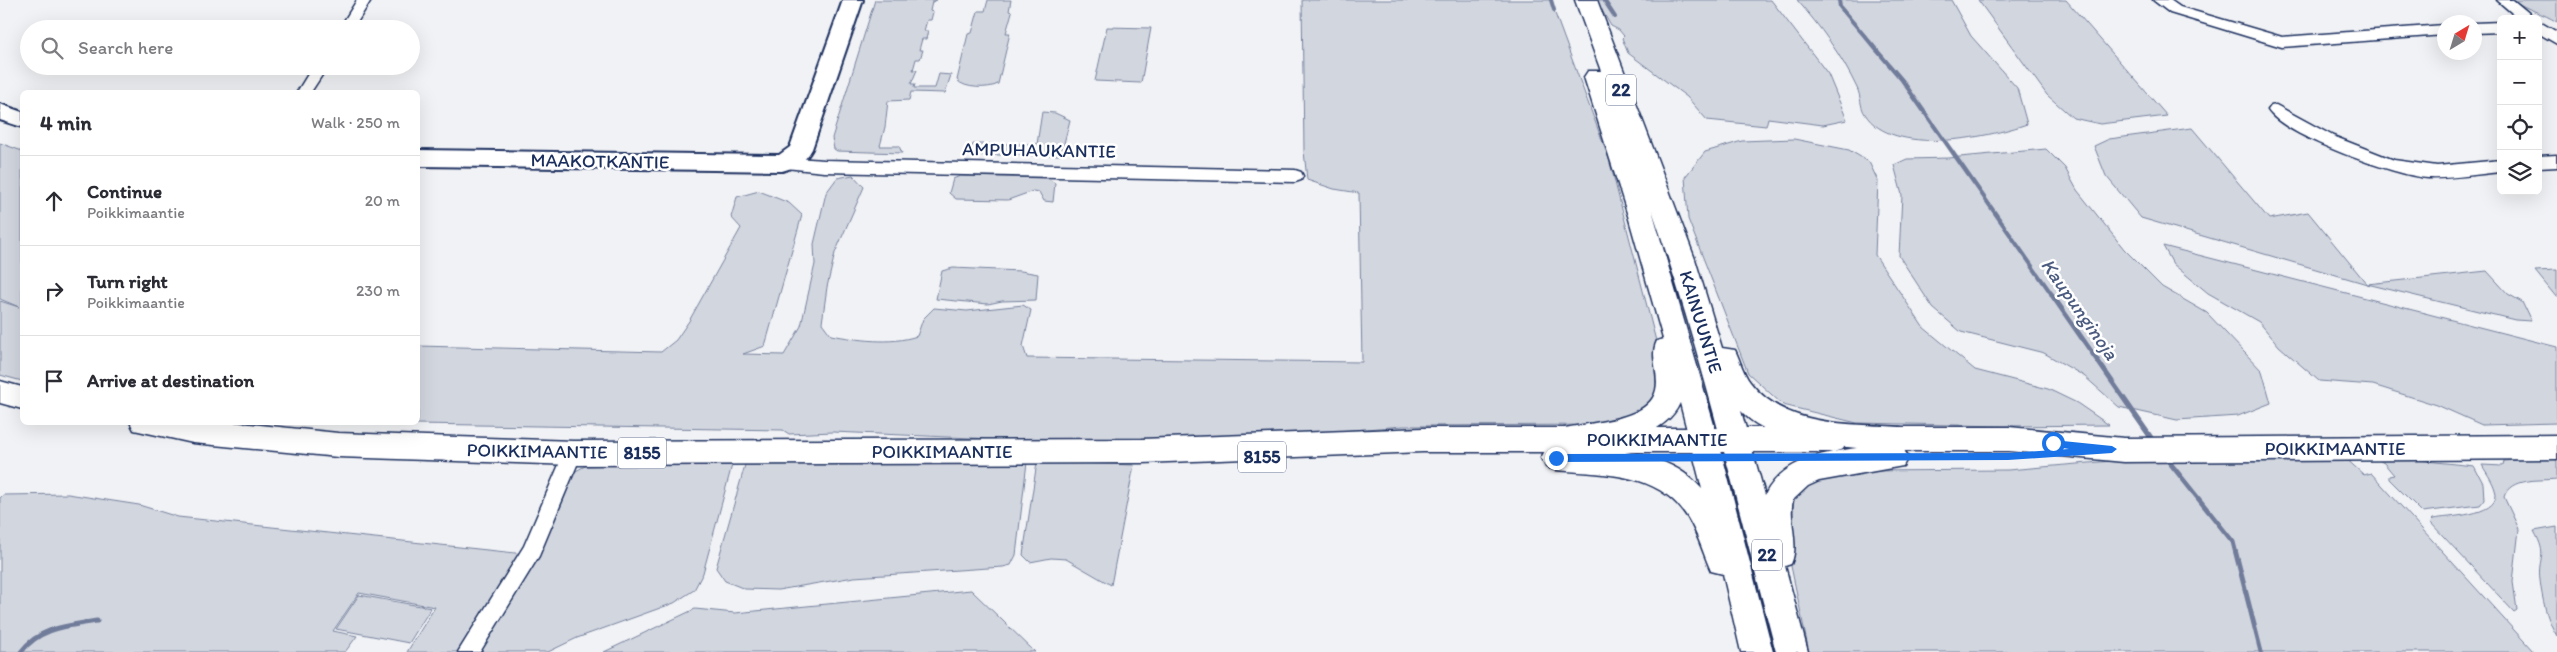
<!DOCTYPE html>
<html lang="en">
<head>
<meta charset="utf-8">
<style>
  :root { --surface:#fff; --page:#f7f7f7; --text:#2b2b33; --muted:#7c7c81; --line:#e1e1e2 }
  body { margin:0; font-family:Itim,sans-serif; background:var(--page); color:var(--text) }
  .controls { position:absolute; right:15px; top:15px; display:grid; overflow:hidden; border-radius:8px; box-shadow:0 5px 20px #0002 }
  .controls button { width:45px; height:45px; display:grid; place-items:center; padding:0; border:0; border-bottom:1px solid var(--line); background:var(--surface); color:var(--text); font:25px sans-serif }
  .compass { position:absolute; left:2437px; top:15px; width:45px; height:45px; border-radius:50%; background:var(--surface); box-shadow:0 5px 20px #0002; rotate:38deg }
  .stop { position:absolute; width:15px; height:15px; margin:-11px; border:4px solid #1a73e8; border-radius:50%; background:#fff }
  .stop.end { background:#1a73e8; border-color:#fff; box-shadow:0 1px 5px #0008 }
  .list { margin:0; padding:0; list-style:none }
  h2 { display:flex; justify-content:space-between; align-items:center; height:65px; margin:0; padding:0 20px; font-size:21px }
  h2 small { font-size:16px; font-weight:400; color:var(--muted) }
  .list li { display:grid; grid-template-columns:32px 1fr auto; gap:15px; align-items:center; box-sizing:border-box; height:90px; padding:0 20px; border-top:1px solid var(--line) }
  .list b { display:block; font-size:19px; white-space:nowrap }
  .list p { margin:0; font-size:16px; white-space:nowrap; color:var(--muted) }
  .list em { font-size:16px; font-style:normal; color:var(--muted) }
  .icon { flex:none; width:28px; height:28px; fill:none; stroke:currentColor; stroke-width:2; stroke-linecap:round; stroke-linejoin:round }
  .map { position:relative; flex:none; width:2557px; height:652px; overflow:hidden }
  .search { position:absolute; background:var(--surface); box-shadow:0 5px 20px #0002; left:20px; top:20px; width:400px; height:55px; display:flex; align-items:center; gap:12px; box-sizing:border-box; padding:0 18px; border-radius:28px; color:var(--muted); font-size:19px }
  .panel { position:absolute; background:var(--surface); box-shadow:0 5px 20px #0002; left:20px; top:90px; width:400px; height:335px; border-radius:8px }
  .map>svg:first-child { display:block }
</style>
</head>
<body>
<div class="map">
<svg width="2557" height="652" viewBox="0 0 2557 652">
  <rect width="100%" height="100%" fill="#f1f2f5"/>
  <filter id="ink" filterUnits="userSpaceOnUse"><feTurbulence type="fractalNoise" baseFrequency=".02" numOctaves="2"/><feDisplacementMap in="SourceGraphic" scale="10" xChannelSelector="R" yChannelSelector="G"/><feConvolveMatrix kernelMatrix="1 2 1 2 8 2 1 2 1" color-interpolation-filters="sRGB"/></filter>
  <g filter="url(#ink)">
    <path fill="#d2d6df" stroke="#76829e" d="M 875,0 L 937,0 L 932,2 L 930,11 L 933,12 L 931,20 L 927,20 L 924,31 L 928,31 L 926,39 L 922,39 L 919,50 L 923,50 L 920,59 L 916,59 L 913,70 L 917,70 L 911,84 L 915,84 L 914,88 L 935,88 L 939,74 L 951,75 L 945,93 L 911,92 L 909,100 L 888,101 L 885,127 L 880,146 L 899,146 L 902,153 L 837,151 L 834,149 L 832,138 Z
      M 988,0 L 1011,0 L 1009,11 L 1012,12 L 1006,33 L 1010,33 L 998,84 C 989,89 964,89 957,80 L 968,34 L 972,33 L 978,11 L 985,11 Z
      M 1302,0 L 1550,0 L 1609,159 L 1664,372 L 1657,403 L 1604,425 L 1403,426 L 1217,441 L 1041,441 L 833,432 L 789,434 L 783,430 L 355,423 L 418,422 L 418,346 L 661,352 L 676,340 L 689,321 L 741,228 L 731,217 L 737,197 L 759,191 L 789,203 L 802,215 L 765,346 L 743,354 L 784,355 L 801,326 L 815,264 L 814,244 L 826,193 L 837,178 L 853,175 L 864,187 L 835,253 L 827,287 L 822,323 L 831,335 C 859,340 890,345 917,336 L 923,319 L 934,308 L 967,311 L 1023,305 L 1031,310 L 1023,346 L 1027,358 L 1362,362 L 1359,193 L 1334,189 L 1307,180 L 1304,151 Z
      M 1596,0 L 1771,0 L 1828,74 L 1847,120 L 1823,125 L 1768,118 L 1766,126 L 1707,120 L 1687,97 L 1628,53 L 1622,38 L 1624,36 L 1619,30 L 1611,26 Z
      M 1797,0 L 1951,0 L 1971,36 L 2017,88 L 2027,124 C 1987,138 1892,157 1865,114 C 1860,107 1861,96 1857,88 C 1842,56 1820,26 1797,0 Z
      M 1978,0 L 2066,0 L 2167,116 L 2100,124 L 2073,118 L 2047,95 Z
      M 2513,0 L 2557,0 L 2557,22 C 2543,13 2527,10 2513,0 Z
      M 1107,27 L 1151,28 L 1141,83 L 1095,81 Z
      M 1042,112 L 1055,113 L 1070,120 L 1061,155 L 970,155 L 973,144 L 1037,144 Z
      M 2192,128 L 2269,219 L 2308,212 L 2367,284 L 2487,271 L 2508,294 L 2522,302 L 2531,321 L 2515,320 L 2367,284 L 2141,218 L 2106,176 L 2094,146 L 2109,139 Z
      M 1794,139 L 1849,150 L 1869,162 L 1878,181 L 1875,255 L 1923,327 L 1975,370 L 2048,389 L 2077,403 L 2109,425 L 2004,426 L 1857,423 L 1783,405 L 1748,373 L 1688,219 L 1685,177 L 1705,152 L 1742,141 Z
      M 0,143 L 22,151 L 22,381 L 0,375 L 0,301 L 19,307 L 0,299 Z
      M 2046,149 L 2065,168 L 2077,190 L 2124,249 L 2162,287 L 2207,313 L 2262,371 L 2271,403 L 2238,416 L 2177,420 L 2119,407 L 2084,376 L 2044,353 L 1961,332 L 1933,308 L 1899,256 L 1902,195 L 1894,165 L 1907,159 L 1949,158 Z
      M 960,176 L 1047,178 L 1055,183 L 1053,202 L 1044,201 L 1039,192 L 1033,191 L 1008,200 L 956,199 L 949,193 L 953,179 Z
      M 2163,246 L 2557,347 L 2557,423 L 2482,425 L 2437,405 L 2373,385 L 2319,381 L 2279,346 L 2259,322 L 2208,293 L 2173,264 Z
      M 953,268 L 1021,271 L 1038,274 L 1036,300 L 1002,301 L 988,304 L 936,299 L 942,271 Z
      M 2557,270 L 2557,298 L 2535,271 Z
      M 2368,455 L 2474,466 L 2483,483 L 2484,500 L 2480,505 L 2422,512 L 2389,479 L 2389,476 L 2394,475 L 2384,463 Z
      M 2343,456 L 2364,475 L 2371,473 L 2534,652 L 1809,652 L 1787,547 L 1792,497 L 1808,480 L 1863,471 L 2008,470 L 2123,460 Z
      M 2553,457 L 2557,458 L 2557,479 C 2539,481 2510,477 2504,497 L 2519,529 L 2513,582 L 2517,610 L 2514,612 L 2430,522 L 2433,519 C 2449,516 2496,516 2496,495 C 2495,484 2487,474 2482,465 L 2503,466 L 2504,461 Z
      M 1027,462 L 1016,555 L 1011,565 L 1003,567 L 854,577 L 778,590 L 745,589 L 725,581 L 716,568 L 745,465 Z
      M 1037,462 L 1134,465 L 1111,585 L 1066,559 L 1051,558 L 1030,562 L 1023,555 Z
      M 655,464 L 732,465 L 703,573 L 694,590 L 674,603 L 577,638 L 548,652 L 407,652 L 435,607 L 359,593 L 333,631 L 357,636 L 345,652 L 0,652 L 0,498 L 3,495 L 68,494 L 139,505 L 178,517 L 534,555 L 567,482 L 574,472 L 585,466 Z
      M 2557,527 L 2557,636 C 2547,620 2542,599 2540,580 C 2537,556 2549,558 2534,531 Z
      M 971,590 L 1035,652 L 604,652 L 695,609 L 735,613 Z
      M 359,595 L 431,608 L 409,643 L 336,629 Z"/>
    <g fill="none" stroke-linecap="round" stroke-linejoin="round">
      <path stroke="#707c9a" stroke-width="4" d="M 1551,0 L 1554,10
        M 1604,0 L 1615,17
        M 1839,0 L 1840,7 L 1902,80 L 2053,296"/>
      <path stroke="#707c9a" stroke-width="5" d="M 2052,295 L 2154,442
        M 2166,458 L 2233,542 L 2261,652
        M 21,652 C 40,627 68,626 97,621"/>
      <g stroke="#1b2f5e" stroke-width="3">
        <path id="street" d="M 357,0 L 371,0 L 353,29 L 339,29 Z
          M 2153,0 L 2170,0 L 2180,7 L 2282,37 L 2444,25 L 2444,35 L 2282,47 L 2170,13 Z
          M 2497,0 L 2513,0 L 2536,19 L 2519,19 Z
          M 2538,21 L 2557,32 L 2557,44 L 2538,33 Z
          M 2501,22 L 2501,32 L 2474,33 L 2474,23 Z
          M 313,66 L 328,66 L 311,92 L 297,92 Z
          M 2276,105 L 2333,136 L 2394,160 L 2437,166 L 2501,160 L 2501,172 C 2477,174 2452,179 2428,178 C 2397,176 2284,136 2268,110 L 2271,106 Z
          M 2557,155 L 2557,167 L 2538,168 L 2538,156 Z
          M 782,157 L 824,160 L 1295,170 L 1301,172 L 1303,176 L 1301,180 L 1295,182 L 824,172 L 776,167 L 774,163 L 776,159 Z
          M 573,445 L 580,447 L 582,453 L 539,556 L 480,652 L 458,652 L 524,546 L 564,453 L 566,447 Z"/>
      </g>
      <g stroke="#1b2f5e" stroke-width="4">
        <path id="secondary" d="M 843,0 L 863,0 L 812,149 C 805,162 796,167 782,171 L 418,166 L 418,150 L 779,155 L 790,147 Z
          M 0,104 L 22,112 L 22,127 L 0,120 Z"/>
      </g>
      <g stroke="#1b2f5e" stroke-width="3">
        <path id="primary" d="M 0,381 L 22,387 L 22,409 L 0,403 Z
          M 130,422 L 230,422 L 338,433 L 573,441 L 1142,439 L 1423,428 L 1833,428 L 1843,431 L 1848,440 L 1843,449 L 1833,452 L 1423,452 L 1142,463 L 573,465 L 338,457 L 193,443 L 134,430 Z
          M 1879,427 L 2009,427 L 2124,438 L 2557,435 L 2557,459 L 2124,462 L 2009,451 L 1879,451 L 1869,448 L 1864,439 L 1869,430 Z"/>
      </g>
      <g stroke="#1b2f5e" stroke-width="3">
        <path id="highway" d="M 1575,0 L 1597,0 L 1695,259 L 1722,348 L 1735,350 C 1740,360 1743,373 1750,382 C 1785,428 1848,423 1900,427 L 1910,430 L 1915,439 L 1910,448 L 1904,450 L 1908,457 L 1903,466 L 1819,481 L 1808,486 L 1793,500 C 1788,521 1800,545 1791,564 L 1785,566 L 1808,652 L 1776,652 C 1737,504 1702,354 1652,210 L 1717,435 L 1773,652 L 1741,652 L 1723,574 L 1711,571 C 1703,553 1698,534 1688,518 C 1659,471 1604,475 1556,470 L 1546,467 L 1541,458 L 1546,449 L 1552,447 L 1548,440 L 1553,431 C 1579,422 1648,424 1656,390 C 1660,374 1649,356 1657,341 L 1663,339 L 1629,219 L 1584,77 L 1588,71 L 1601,71 ZM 1680,403 L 1702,489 C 1674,456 1628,451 1588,448 C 1620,443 1665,436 1680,403 ZM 1741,411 C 1768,441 1820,445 1857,448 C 1822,453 1782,460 1765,495 Z"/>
      </g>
      <use href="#street" fill="#fff" fill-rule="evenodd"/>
      <use href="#secondary" fill="#fff" fill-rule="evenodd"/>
      <use href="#primary" fill="#fff" fill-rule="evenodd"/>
      <use href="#highway" fill="#fff" fill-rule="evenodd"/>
    </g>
  </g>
  <path fill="#1a73e8" d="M 2053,440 L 2112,446 L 2117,449 L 2112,453 L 2008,460 L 1556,462 L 1552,458 L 1556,454 L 2008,453 L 2069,449 L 2050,446 L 2050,441 Z"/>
  <g text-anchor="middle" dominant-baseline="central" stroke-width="5" stroke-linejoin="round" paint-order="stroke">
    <g fill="#fff" stroke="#5f6d8e" stroke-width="1">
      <rect x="1606" y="74.5" width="30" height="31" rx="4"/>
      <rect x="618" y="437.5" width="48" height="31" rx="4"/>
      <rect x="1238" y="441.5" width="48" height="31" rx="4"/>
      <rect x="1752" y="539.5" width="30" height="31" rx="4"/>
    </g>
    <g font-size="18" font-weight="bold" fill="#1b2f5e">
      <text x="1621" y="90">22</text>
      <text x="642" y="453">8155</text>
      <text x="1262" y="457">8155</text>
      <text x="1767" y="555">22</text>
    </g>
    <g font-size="19" fill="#1b2f5e" stroke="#fff">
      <text transform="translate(1039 150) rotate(1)">AMPUHAUKANTIE</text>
      <text transform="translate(600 161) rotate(1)">MAAKOTKANTIE</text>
      <text transform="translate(1701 322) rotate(73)">KAINUUNTIE</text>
      <text x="1657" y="439">POIKKIMAANTIE</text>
      <text x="2335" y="448">POIKKIMAANTIE</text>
      <text transform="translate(537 451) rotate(1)">POIKKIMAANTIE</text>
      <text x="942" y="451">POIKKIMAANTIE</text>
    </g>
    <g font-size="20" font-style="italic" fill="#4c5c81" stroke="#fff">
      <text transform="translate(2080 309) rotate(55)">Kaupunginoja</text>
    </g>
  </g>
</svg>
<div class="controls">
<button>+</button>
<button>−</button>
<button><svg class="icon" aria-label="locate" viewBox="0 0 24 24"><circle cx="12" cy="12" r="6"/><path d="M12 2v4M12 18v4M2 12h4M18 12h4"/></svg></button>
<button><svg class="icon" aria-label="layers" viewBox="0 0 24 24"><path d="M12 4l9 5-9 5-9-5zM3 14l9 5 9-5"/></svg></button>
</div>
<svg class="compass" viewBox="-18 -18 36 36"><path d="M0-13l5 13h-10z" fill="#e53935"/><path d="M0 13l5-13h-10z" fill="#7c7c81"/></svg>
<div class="stop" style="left:2053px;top:443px"></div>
<div class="stop end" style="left:1556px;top:458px"></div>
<div class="search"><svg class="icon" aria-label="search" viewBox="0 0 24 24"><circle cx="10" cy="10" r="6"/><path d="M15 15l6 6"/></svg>Search here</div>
<section class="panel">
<h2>4 min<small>Walk · 250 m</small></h2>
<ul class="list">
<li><svg class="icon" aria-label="ahead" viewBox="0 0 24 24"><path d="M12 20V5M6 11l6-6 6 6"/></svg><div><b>Continue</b><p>Poikkimaantie</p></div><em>20 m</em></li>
<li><svg class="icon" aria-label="right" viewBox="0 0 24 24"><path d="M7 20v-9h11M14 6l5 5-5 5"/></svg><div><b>Turn right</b><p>Poikkimaantie</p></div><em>230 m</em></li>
<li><svg class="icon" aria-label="arrive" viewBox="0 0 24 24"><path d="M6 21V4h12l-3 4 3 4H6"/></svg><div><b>Arrive at destination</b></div></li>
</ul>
</section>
</div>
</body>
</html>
